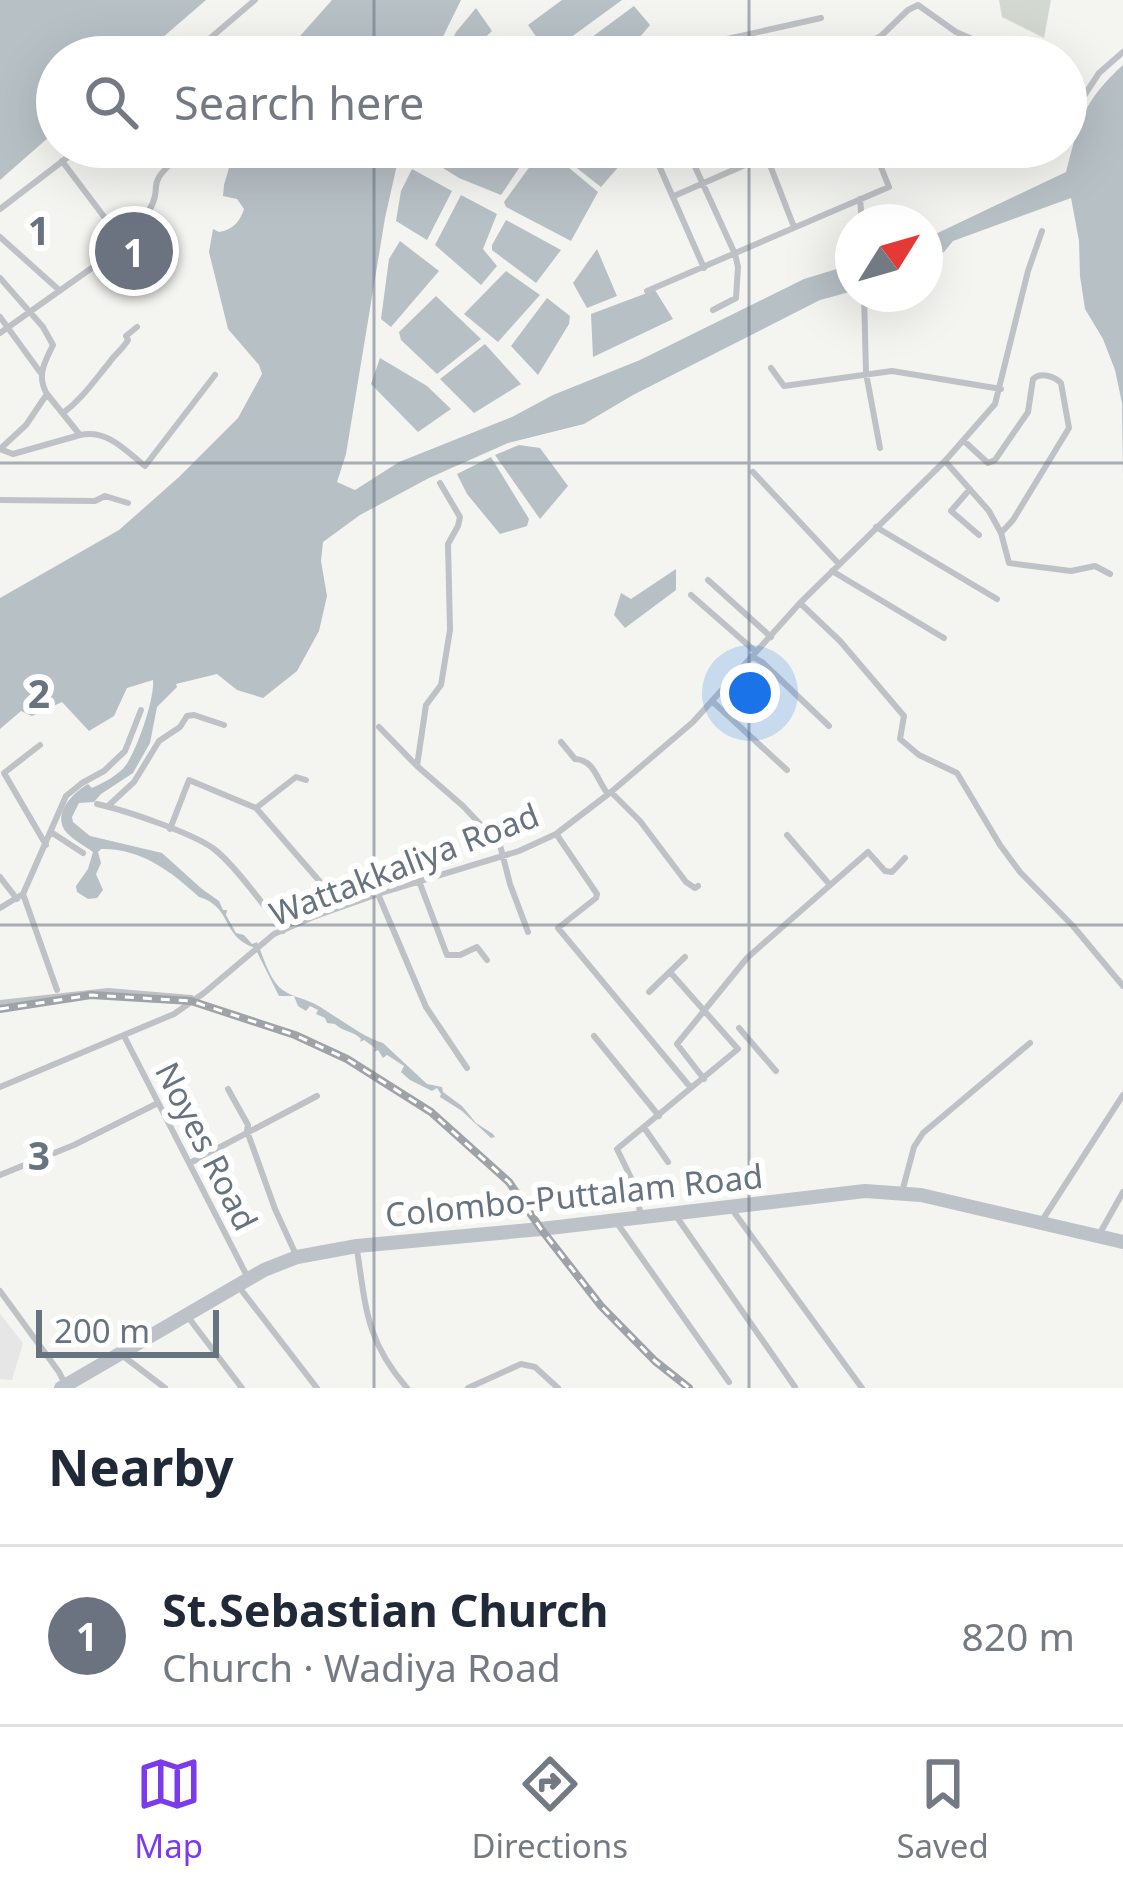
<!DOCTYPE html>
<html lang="en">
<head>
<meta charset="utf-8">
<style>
  :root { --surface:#fff; --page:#f6f6f7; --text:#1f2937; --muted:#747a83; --line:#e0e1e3; --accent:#7c3aed }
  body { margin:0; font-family:"Noto Sans",sans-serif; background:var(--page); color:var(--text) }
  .compass { position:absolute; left:835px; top:204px; width:108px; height:108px; border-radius:50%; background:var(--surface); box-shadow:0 12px 48px #0002; rotate:53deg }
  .scale { position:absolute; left:36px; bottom:30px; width:183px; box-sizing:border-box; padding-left:12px; border:6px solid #67737f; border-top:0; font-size:33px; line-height:42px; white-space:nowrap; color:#67737f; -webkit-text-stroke:9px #fff; paint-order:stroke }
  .you { position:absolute; left:750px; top:693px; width:42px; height:42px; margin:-30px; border:9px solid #fff; border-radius:50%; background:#1a73e8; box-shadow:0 0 0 18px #1a73e833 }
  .badge { display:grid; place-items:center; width:78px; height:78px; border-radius:50%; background:var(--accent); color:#fff; font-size:39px; font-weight:700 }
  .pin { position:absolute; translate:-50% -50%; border:6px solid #fff; box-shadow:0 3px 12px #0006 }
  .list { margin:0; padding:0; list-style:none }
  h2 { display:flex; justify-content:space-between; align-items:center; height:156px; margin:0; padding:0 48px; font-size:51px }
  h2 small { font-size:39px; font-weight:400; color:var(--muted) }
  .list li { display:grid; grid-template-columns:78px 1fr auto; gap:36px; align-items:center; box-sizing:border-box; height:180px; padding:0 48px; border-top:3px solid var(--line) }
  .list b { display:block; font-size:45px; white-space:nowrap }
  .list p { margin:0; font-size:39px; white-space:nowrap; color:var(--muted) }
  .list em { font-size:39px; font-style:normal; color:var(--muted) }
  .icon { flex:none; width:66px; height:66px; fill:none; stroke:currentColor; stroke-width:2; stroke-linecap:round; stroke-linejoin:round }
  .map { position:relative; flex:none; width:1123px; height:1388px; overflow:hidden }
  .search { position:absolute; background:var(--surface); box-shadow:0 12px 48px #0002; left:36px; right:36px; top:36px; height:132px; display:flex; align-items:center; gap:30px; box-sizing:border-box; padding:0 42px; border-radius:66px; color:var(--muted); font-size:45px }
  .sheet { height:336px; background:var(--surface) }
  nav { display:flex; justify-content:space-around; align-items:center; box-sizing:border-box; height:168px; border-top:3px solid var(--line); background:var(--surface); font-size:33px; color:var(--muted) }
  nav a { display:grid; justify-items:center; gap:6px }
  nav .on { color:var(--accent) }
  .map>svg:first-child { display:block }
</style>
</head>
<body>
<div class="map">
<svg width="1123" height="1388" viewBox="0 0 1123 1388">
  <rect width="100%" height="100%" fill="#f4f4f1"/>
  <path fill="#e5e6e5" d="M 0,1314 L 23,1343 L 12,1380 L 0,1379 Z"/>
  <path fill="#d3d9d1" d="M 999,0 L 1051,0 L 1044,38 L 1002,17 Z"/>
  <path fill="#b7c0c5" d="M 0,0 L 206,0 L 140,57 L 57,57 L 57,130 L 0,180 Z
    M 332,0 L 461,0 L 433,57 L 275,57 L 279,54 L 285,56 L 286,53 L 282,50 L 293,44 Z
    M 562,0 L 622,0 L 548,54 L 528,25 Z
    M 634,6 L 650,25 C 617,66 615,57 565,57 Z
    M 476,8 L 492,31 L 465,57 L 458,57 L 448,48 L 456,32 Z
    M 1123,65 L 1123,476 L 1122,403 L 1115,370 L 1103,339 L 1085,309 L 1080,276 L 1079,241 L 1071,198 L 953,241 L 944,252 L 925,262 L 925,239 L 1066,172 C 1079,122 1083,101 1123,65 Z
    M 235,147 L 401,147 L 385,218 L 346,454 L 337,482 L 355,490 L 399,462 L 512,417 L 553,395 L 640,360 L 804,279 L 853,264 L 853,291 L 820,300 L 633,395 L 584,424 L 508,443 L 429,478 L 360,515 L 323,542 L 321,561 L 327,596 L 319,631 L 297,671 L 263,698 L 237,690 L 217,674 L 176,684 L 177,687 L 157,707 L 150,743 L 133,773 L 101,794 L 94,802 L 79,803 L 72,817 L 73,822 L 90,836 L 162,853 L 202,889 L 219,901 L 223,910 L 227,910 L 226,915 L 236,933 L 244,935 L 252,944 L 257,942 C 263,956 268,975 279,987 C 288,996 303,998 315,1004 C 335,1015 362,1037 383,1043 L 427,1084 L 442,1087 L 443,1092 L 462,1106 L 476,1123 L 493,1134 L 495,1137 L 491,1138 L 462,1111 L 440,1097 L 441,1094 L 437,1088 L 432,1091 L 410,1080 L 401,1072 L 404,1066 L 387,1055 L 383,1058 L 378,1050 L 374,1052 L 375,1048 L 364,1040 L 360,1042 L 361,1039 C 352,1030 343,1032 335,1024 L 327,1023 L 325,1018 L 316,1014 L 318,1010 L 310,1006 L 306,1011 L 298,1006 L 294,996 L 279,996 L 255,948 C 220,936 233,907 199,897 C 171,871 140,848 101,849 L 98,852 L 101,863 L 96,874 L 103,890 L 97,898 L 88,899 L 77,892 L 76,886 L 88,869 L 93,852 C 85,846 75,841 68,834 C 50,816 72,793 88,784 L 92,788 C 103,783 119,775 126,765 C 137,750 155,698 153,680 L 127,688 L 114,716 L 89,731 L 62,702 L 32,716 L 21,711 L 0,729 L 0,598 L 119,530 L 179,477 L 238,418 L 262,374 L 259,365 L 228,329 L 209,252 L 213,229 L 219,232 C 232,230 240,222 244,209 L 237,199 L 223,196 L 224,185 Z
    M 424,147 L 521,147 L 530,152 L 501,195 L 459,178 L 419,153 Z
    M 544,147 L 598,192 L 571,241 L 506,207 L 504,202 Z
    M 550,147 L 631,147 L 634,149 L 601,187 Z
    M 412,169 L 452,191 L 427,240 L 396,221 L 401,191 Z
    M 461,195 L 497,214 L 483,249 L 497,266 L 481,285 L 435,245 Z
    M 506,220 L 561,250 L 536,283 L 492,250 L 492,245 Z
    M 400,241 L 439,271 L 391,327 L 381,319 L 389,259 Z
    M 597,249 L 617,296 L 587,308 L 573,283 Z
    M 506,271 L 540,295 L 498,342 L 464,314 Z
    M 655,290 L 673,319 L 593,357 L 591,314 Z
    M 436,296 L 481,339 L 437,374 L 401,340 L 399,332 Z
    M 547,298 L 570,316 L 569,324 L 538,375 L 511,346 Z
    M 485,344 L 521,384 L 474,413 L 440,379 Z
    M 380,358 L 427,386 L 451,409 L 418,432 L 371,384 Z
    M 519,445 L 540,448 L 568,486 L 540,519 L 495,455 Z
    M 491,457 L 529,519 L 527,526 L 500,534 L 467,494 L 457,474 Z
    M 676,569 L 676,590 L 625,628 L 614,615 L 621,593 L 631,599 Z"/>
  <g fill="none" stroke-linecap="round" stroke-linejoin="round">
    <path stroke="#bec1c5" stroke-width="6" d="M 188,57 L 255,0
      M 716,57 L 712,49 L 727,39 L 821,18
      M 843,57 L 881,36 L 908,10 L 918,5 L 956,32 L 993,48 L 1000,57
      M 1066,112 L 1080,102 L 1099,73 L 1123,52
      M 664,147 L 657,161 L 704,268
      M 686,147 L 735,254 L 738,267 L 736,298 L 713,310
      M 763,147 L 794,227
      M 674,196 L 786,147
      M 860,199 L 862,222
      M 0,209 L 81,147
      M 108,222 C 129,229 150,219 155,196 C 157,186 154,186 159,177 C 166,166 179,156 188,147
      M 0,237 L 59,290
      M 0,278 L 43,327 L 53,345 C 45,362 36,375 47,394 L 26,425 L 0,449
      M 647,291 L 889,187 L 873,147
      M 864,294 L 866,373 L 880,448
      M 0,317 L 40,372
      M 0,333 L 96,265 L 105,244 L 108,222 L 62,161
      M 771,368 L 784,386 L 892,371 L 1001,389
      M 47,394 L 80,435 C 107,429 125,450 145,466 L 215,375
      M 63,413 C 82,399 94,381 109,363 C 115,354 122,350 128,340 L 126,336 L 137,327
      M 0,449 L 13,454 L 80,435
      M 945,461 L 989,511 L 1001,533 L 1013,520 L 1069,428 L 1061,383 C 1054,376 1041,372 1033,379 L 1028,412 L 995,460 L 988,463 L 964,441
      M 753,472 L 839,564
      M 970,489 L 951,511 L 979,535
      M 0,500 L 95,501 L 105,496 L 128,503
      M 876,527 L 997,599
      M 1001,533 L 1009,563 L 1071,571 L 1095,566 L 1110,574
      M 832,571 L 944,638
      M 708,580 L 771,637
      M 691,595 L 756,652
      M 800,603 L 840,641 L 904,716 L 900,739 L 919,755 L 957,773 L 1000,845 L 1020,872 L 1073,926 L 1123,986
      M 753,657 L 762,662 L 829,726
      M 712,701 L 787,770
      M 379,727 L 417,766 L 463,806 L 500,845 L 510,884 L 528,932
      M 561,742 L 575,759 C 595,760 597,781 608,794
      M 40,745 L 4,773 L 46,845
      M 417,766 L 426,705 L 441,685 L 450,630 L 448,544 L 458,526 L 460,517 L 440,483
      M 611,792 L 640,821 L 686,882 L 695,888 L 698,886
      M 97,804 C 124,810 193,833 214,849 C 235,865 267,909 283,931
      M 108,806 L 134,782 L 159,741 L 180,727 L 187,716 L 194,715 L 224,725
      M 256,808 L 296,777 L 306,780
      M 170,829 L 189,780 L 256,808 L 341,906
      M 51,832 L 83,853
      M 557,835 L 597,894 L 596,898 L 558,928 L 691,1088
      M 787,835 L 830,885
      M 0,877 L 17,899
      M 419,881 L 447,955 L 460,955 L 477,947 L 487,960
      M 23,894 L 57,990
      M 378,894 L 426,1007 L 467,1068
      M 0,908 L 23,894 L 66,796 L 82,783 L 104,771 L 125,751 L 141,710
      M 649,992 L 685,957
      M 0,1003 L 108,991 L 191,998
      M 739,1028 L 776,1071
      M 124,1036 L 248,1278
      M 594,1036 L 659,1116
      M 704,1079 L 677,1044 L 747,958 L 868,852 L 885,871 L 892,872 L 905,858
      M 0,1087 L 174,1014 L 204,993 L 274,934 L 313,917 L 378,894 L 519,851 L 556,834 L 611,792 L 693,722 L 800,603 L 945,461 L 995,404 L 1028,271 L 1042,231
      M 228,1089 L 248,1125 L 247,1131 L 275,1209 L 297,1257
      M 645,1129 L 668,1162
      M 190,1163 L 317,1096
      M 0,1175 L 74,1145 L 158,1103
      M 902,1192 L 914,1147 L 923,1133 L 1030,1043
      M 731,1208 L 862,1388
      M 641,1216 L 634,1184 L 617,1149 L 738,1049 L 670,972
      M 676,1216 L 795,1387
      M 1043,1219 L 1123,1095
      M 617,1223 L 729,1382
      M 1100,1233 L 1123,1192
      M 357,1250 C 366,1308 366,1341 407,1388
      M 239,1287 L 317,1388
      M 0,1291 L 59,1372 L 66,1386
      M 188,1317 L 242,1388
      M 123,1356 L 165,1388
      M 468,1388 L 521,1364 L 535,1367 L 558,1388"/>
    <path stroke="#bcc2c7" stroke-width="14" d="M 61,1388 L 264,1270 L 297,1257 L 357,1246 L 541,1229 L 865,1191 L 921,1195 L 1123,1242"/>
    <g stroke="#9ea3a8" stroke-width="8">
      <path id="rail" d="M 0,1009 L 91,995 L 191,1001 L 295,1035 L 347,1059 L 431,1112 L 509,1182 L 541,1229 L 601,1306 L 655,1361 L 689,1388"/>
    </g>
    <use href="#rail" stroke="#fff" stroke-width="3" stroke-dasharray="9" stroke-linecap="butt"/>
  </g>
  <path fill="none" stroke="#67737f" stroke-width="3" stroke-opacity="0.55" d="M 374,0 L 374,57M 749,0 L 749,57M 374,147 L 374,1388M 749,147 L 749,1388M 0,463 L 1123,463M 0,925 L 1123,925"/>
  <g text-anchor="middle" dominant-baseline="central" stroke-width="12" stroke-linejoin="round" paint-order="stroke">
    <g font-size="33" fill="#67737f" stroke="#fff">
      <text transform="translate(404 864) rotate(-21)">Wattakkaliya Road</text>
      <text transform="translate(207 1146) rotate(63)">Noyes Road</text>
      <text transform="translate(574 1195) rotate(-6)">Colombo-Puttalam Road</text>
    </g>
  </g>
  <g font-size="39" text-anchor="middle" font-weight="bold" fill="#67737f" stroke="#fff" stroke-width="12" stroke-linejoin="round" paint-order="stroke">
    <text x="39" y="245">1</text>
    <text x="39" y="708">2</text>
    <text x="39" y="1170">3</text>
  </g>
</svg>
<svg class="compass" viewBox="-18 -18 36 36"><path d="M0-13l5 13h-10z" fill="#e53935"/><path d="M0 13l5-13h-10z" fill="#747a83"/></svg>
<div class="scale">200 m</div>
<div class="you"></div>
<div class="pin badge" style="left:134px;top:251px;background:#6b7280">1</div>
<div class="search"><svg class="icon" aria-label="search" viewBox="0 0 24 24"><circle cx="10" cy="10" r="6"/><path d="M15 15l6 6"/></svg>Search here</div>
</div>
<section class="sheet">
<h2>Nearby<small></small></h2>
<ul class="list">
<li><span class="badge" style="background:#6b7280">1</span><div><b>St.Sebastian Church</b><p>Church · Wadiya Road</p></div><em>820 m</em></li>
</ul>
</section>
<nav>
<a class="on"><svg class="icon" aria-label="map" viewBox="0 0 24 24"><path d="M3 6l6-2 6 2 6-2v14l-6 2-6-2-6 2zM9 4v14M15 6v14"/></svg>Map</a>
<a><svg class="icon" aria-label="directions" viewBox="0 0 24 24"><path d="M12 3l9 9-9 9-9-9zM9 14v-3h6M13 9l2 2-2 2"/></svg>Directions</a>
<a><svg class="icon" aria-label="saved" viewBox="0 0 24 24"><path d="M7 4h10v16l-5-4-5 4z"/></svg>Saved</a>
</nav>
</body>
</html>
